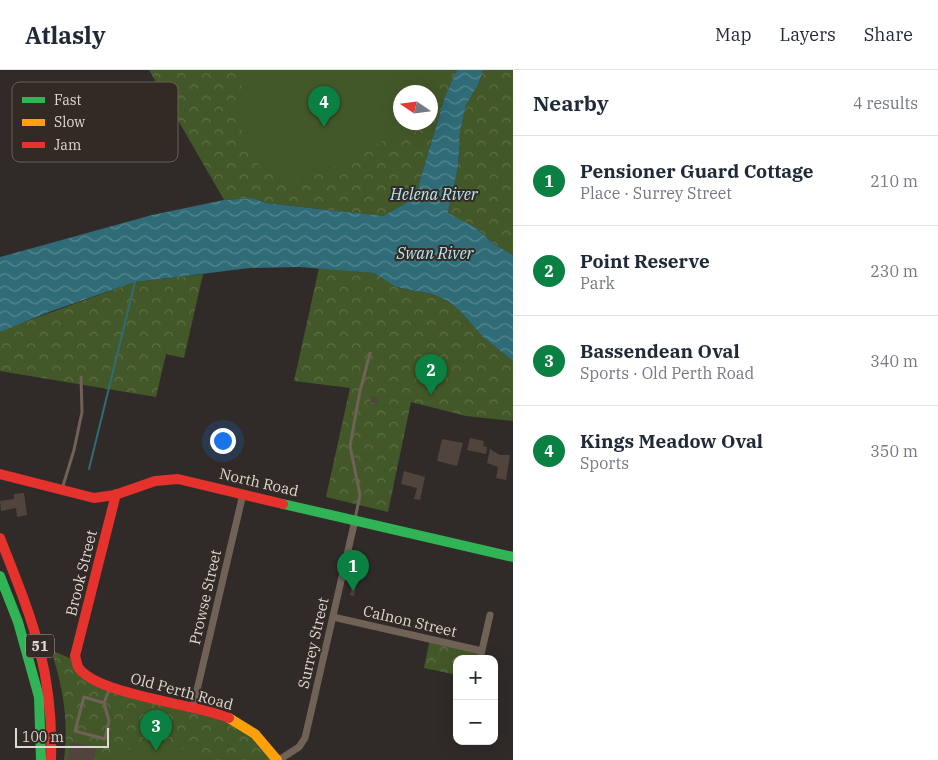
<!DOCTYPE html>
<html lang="en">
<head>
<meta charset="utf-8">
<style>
  :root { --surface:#fff; --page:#f6f6f7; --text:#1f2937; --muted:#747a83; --line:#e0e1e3; --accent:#0b8043 }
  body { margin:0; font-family:"IBM Plex Serif",serif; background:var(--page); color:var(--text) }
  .controls { position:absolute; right:15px; bottom:15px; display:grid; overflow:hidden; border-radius:10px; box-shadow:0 5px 20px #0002 }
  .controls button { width:45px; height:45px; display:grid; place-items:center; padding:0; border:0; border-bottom:1px solid var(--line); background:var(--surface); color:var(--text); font:25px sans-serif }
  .compass { position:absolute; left:393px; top:15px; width:45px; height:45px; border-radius:50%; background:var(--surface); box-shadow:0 5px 20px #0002; rotate:283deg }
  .scale { position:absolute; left:15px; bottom:12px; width:94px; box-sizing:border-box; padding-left:5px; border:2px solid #ded8d4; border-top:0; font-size:14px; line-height:18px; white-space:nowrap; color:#ded8d4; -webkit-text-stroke:4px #332a25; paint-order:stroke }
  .you { position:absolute; left:222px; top:370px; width:18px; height:18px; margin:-12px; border:4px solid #fff; border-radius:50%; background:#1a73e8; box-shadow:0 0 0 8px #1a73e833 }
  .badge { display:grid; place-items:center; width:32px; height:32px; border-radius:50%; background:var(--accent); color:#fff; font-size:16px; font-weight:700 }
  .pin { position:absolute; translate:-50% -41px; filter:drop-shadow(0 1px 2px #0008) }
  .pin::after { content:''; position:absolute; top:26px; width:18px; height:15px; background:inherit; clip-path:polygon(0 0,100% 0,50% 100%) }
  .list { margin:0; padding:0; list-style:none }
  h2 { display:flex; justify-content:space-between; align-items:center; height:65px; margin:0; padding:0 20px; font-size:21px }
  h2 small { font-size:16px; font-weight:400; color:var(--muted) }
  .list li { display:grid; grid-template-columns:32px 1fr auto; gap:15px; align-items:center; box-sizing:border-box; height:90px; padding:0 20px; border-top:1px solid var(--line) }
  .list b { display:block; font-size:19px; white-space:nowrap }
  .list p { margin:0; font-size:16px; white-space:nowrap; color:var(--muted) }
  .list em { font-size:16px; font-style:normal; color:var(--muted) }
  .map { position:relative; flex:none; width:513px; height:690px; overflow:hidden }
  header { display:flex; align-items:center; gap:30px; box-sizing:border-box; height:70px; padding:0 25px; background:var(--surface); border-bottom:1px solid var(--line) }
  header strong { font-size:24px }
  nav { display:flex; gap:28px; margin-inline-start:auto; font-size:18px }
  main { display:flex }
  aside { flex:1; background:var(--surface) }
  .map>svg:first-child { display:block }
</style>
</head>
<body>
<header>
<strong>Atlasly</strong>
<nav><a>Map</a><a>Layers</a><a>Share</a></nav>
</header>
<main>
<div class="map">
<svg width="513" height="690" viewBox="0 0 513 690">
  <defs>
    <pattern id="park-crowns" width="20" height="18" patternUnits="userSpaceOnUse" patternTransform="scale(1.25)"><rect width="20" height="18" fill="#435828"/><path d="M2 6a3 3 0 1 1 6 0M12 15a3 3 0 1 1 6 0" fill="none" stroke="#5e6f46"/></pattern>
    <pattern id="water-waves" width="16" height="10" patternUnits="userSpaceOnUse" patternTransform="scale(1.25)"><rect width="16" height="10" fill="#2f6c77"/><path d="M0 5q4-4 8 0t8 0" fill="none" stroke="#578790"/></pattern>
  </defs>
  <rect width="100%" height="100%" fill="#302b28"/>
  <path fill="url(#park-crowns)" fill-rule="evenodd" d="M 149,0 L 457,0 L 445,26 L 418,117 L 411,130 L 383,146 L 266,133 L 253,128 L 224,130 ZM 400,22 L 430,22 L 430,52 L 400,52 Z
    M 483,0 L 513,0 L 513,185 L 494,174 L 476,158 L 448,144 L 458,97 L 460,62 L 466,35 L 479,13 Z
    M 319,198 L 374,203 L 396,217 L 432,224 L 448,231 L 461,242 L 483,267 L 513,291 L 513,351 L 466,346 L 411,332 L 388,442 L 326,427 L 350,318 L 294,311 Z
    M 203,204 L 184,288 L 166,284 L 156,327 L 0,301 L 0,262 L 5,259 L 135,212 Z
    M 430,569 L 482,581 L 480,589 L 457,589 L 457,605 L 424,598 Z
    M 51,580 L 74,590 L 86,605 L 235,651 L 277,690 L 64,690 C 69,651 63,617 51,580 Z"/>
  <path fill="#435828" d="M 247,0 L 438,0 L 438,3 L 431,28 L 430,22 L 400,22 L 400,52 L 412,53 L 402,61 L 331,99 L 291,110 L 263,100 L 246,81 L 239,42 L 243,5 Z
    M 148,671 C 167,670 183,675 195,690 L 115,690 L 131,678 Z"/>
  <path fill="url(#water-waves)" d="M 457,0 L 483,0 L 479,13 L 466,35 L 460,62 L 458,97 L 448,143 L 476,158 L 494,174 L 513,185 L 513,291 L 483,267 L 461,242 L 448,231 L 432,224 L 396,217 L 374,203 L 299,197 L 250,198 L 135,212 L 49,242 L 0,262 L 0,187 L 4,186 L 152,145 L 224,130 L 253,128 L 266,133 L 383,146 L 411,130 L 418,117 L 445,26 Z"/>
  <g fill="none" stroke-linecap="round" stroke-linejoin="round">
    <path stroke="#2f6c77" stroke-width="2" d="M 89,399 L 135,212"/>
  </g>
  <path fill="#50443c" d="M 372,326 L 378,327 L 377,333 L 370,332 Z
    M 470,368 L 484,371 L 483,376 L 487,377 L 486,384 L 467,380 Z
    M 442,369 L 463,373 L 457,396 L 437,391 Z
    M 490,379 L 500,385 L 510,385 L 506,410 L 496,408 L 498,397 L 487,393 Z
    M 404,401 L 425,407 L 420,430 L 414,429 L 417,418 L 401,414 Z
    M 24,423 L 27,445 L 17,447 L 16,438 L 1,441 L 0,431 L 14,429 L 14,424 Z
    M 352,516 L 356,517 L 354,526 L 350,525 Z
    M 71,672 L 96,678 L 94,690 L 67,690 Z"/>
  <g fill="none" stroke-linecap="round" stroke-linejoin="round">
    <path stroke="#716258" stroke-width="3" d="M 62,419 L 74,380 L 82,342 L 81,307
      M 355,449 L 360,425 L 350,376 L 360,321 L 370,283
      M 104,633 L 84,627 L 75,661 L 105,669 L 109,651 L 104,633 L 110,618"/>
    <path stroke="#716258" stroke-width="7" d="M 333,547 L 482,581
      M 480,589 L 490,545
      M 193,637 L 243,424
      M 279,690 L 299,677 L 305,668 L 355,450"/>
    <path stroke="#30b455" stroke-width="10" d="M 283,434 L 513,487
      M 0,506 L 18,552 L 39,627 L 41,690"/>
    <path stroke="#ff9f0a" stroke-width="10" d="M 229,648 L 255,664 L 277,690"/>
    <path stroke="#e5322d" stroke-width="10" d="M 0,404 L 94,428 L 115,425 L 155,411 L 178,409 L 283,434
      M 116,424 L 75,586 C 76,589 77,594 78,597 C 96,625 197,634 229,648
      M 0,468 C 32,549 54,601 51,690"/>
  </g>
  <g text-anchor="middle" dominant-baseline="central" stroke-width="4" stroke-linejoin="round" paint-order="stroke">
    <rect fill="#332a25" stroke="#aba4a0" stroke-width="1" x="26" y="564.5" width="28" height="23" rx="4"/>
    <g font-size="14" font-weight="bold" fill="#ded8d4">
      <text x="40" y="576">51</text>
    </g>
    <g font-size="15" fill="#ded8d4" stroke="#332a25">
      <text transform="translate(259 412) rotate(13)">North Road</text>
      <text transform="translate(81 503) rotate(-76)">Brook Street</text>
      <text transform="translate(205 527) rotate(-77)">Prowse Street</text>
      <text transform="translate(410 551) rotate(13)">Calnon Street</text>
      <text transform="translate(313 573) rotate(-77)">Surrey Street</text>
      <text transform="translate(182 621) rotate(15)">Old Perth Road</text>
    </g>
    <g font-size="16" font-style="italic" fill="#b2e9f5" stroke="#332a25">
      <text x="434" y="124">Helena River</text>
      <text x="435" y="183">Swan River</text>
    </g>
  </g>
  <rect x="12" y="12" width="166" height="80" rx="8" fill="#332a25" stroke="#665e5a" stroke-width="1"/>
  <rect x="22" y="27" width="23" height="6" fill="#30b455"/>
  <rect x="22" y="49" width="23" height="7" fill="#ff9f0a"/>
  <rect x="22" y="72" width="23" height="6" fill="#e5322d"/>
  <g font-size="14" fill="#ded8d4">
    <text x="54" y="35">Fast</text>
    <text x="54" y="57">Slow</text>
    <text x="54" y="80">Jam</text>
  </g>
</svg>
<div class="controls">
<button>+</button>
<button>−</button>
</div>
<svg class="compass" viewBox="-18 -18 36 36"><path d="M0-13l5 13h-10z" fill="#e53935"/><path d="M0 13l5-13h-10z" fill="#747a83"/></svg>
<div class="scale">100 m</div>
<div class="you"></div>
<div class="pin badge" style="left:353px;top:521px">1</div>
<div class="pin badge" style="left:431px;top:325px">2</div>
<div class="pin badge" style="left:156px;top:681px">3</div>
<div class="pin badge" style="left:324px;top:57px">4</div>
</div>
<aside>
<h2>Nearby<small>4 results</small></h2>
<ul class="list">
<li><span class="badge">1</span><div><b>Pensioner Guard Cottage</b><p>Place · Surrey Street</p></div><em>210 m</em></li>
<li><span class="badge">2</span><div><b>Point Reserve</b><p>Park</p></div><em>230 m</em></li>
<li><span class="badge">3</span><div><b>Bassendean Oval</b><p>Sports · Old Perth Road</p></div><em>340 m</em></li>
<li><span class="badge">4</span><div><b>Kings Meadow Oval</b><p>Sports</p></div><em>350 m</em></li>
</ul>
</aside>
</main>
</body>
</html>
